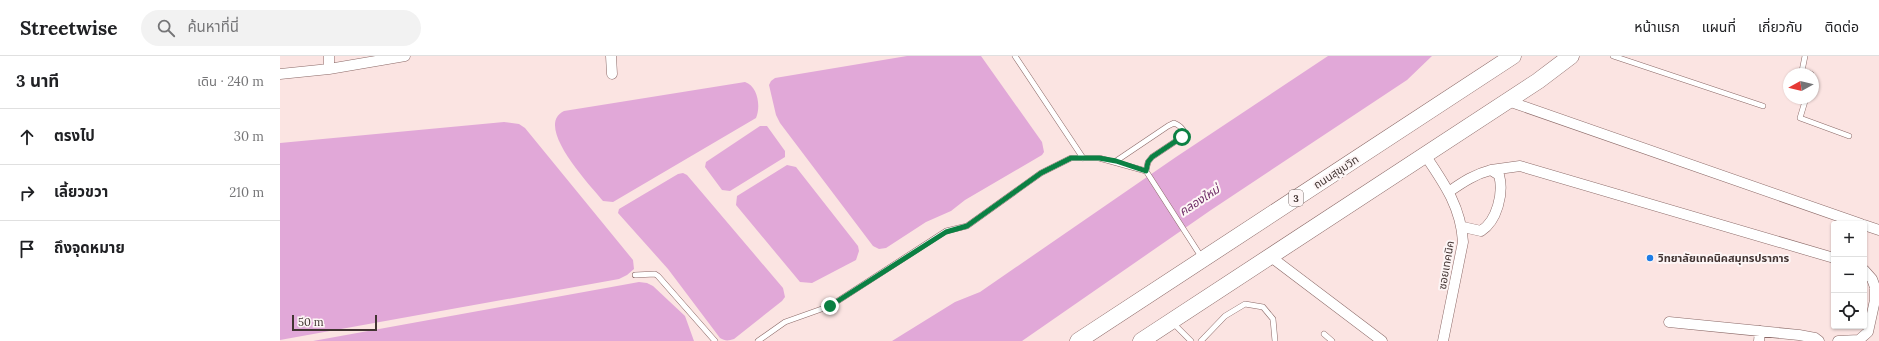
<!DOCTYPE html>
<html lang="th">
<head>
<meta charset="utf-8">
<style>
  :root { --surface:#fff; --page:#f2f2f2; --text:#202124; --muted:#757577; --line:#e0e0e0 }
  body { margin:0; font-family:Lora,"Noto Sans Thai",serif; background:var(--page); color:var(--text) }
  .controls { position:absolute; right:12px; bottom:12px; display:grid; overflow:hidden; border-radius:4px; box-shadow:0 1px 3px #0004 }
  .controls button { width:36px; height:36px; display:grid; place-items:center; padding:0; border:0; border-bottom:1px solid var(--line); background:var(--surface); color:var(--text); font:20px sans-serif }
  .compass { position:absolute; left:1503px; top:12px; width:36px; height:36px; border-radius:50%; background:var(--surface); box-shadow:0 1px 3px #0004; rotate:262deg }
  .scale { position:absolute; left:12px; bottom:10px; width:85px; box-sizing:border-box; padding-left:4px; border:2px solid #423432; border-top:0; font-size:11px; line-height:14px; white-space:nowrap; color:#423432; -webkit-text-stroke:3px #fdf5f5; paint-order:stroke }
  .stop { position:absolute; width:12px; height:12px; margin:-9px; border:3px solid #0b8043; border-radius:50%; background:#fff }
  .stop.end { background:#0b8043; border-color:#fff; box-shadow:0 1px 4px #0008 }
  .list { margin:0; padding:0; list-style:none }
  h2 { display:flex; justify-content:space-between; align-items:center; height:52px; margin:0; padding:0 16px; font-size:17px }
  h2 small { font-size:13px; font-weight:400; color:var(--muted) }
  .list li { display:grid; grid-template-columns:26px 1fr auto; gap:12px; align-items:center; box-sizing:border-box; height:56px; padding:0 16px; border-top:1px solid var(--line) }
  .list b { display:block; font-size:15px; white-space:nowrap }
  .list em { font-size:13px; font-style:normal; color:var(--muted) }
  .icon { flex:none; width:22px; height:22px; fill:none; stroke:currentColor; stroke-width:2; stroke-linecap:round; stroke-linejoin:round }
  .map { position:relative; flex:none; width:1599px; height:285px; overflow:hidden }
  header { display:flex; align-items:center; gap:24px; box-sizing:border-box; height:56px; padding:0 20px; background:var(--surface); border-bottom:1px solid var(--line) }
  header strong { font-size:19px }
  nav { display:flex; gap:22px; margin-inline-start:auto; font-size:14px }
  .search { width:280px; height:36px; background:var(--page); display:flex; align-items:center; gap:10px; box-sizing:border-box; padding:0 14px; border-radius:22px; color:var(--muted); font-size:15px }
  main { display:flex }
  aside { flex:1; background:var(--surface) }
  .map>svg:first-child { display:block }
</style>
</head>
<body>
<header>
<strong>Streetwise</strong>
<div class="search"><svg class="icon" aria-label="search" viewBox="0 0 24 24"><circle cx="10" cy="10" r="6"/><path d="M15 15l6 6"/></svg>ค้นหาที่นี่</div>
<nav><a>หน้าแรก</a><a>แผนที่</a><a>เกี่ยวกับ</a><a>ติดต่อ</a></nav>
</header>
<main>
<aside>
<h2>3 นาที<small>เดิน · 240 m</small></h2>
<ul class="list">
<li><svg class="icon" aria-label="ahead" viewBox="0 0 24 24"><path d="M12 20V5M6 11l6-6 6 6"/></svg><div><b>ตรงไป</b></div><em>30 m</em></li>
<li><svg class="icon" aria-label="right" viewBox="0 0 24 24"><path d="M7 20v-9h11M14 6l5 5-5 5"/></svg><div><b>เลี้ยวขวา</b></div><em>210 m</em></li>
<li><svg class="icon" aria-label="arrive" viewBox="0 0 24 24"><path d="M6 21V4h12l-3 4 3 4H6"/></svg><div><b>ถึงจุดหมาย</b></div></li>
</ul>
</aside>
<div class="map">
<svg width="1599" height="285" viewBox="0 0 1599 285">
  <rect width="100%" height="100%" fill="#fbe4e2"/>
  <path fill="#e1a8d8" d="M 627,0 L 701,0 L 762,86 L 764,96 L 762,99 L 685,144 L 671,155 L 646,166 L 606,192 L 599,193 L 593,190 L 500,67 L 496,59 L 489,29 L 491,25 L 495,22 Z
    M 1048,0 L 1152,0 L 1127,24 L 931,154 L 742,285 L 612,285 L 675,246 L 700,236 L 896,101 Z
    M 465,26 C 478,30 481,51 476,62 L 333,146 L 323,145 C 311,130 253,70 284,55 Z
    M 224,66 L 239,68 L 245,72 L 353,204 L 354,213 L 347,219 L 339,223 L 0,284 L 0,87 Z
    M 480,70 L 487,70 L 505,95 L 505,101 L 450,135 L 442,134 L 425,111 L 426,106 Z
    M 507,109 L 516,111 L 578,190 L 579,195 L 576,204 L 532,227 L 520,226 L 456,149 L 457,140 Z
    M 403,117 L 407,119 L 503,232 L 505,241 L 502,245 L 454,283 C 448,285 445,285 440,282 L 388,213 L 338,157 L 339,153 L 398,118 Z
    M 359,226 L 367,227 L 373,230 L 405,260 L 414,285 L 33,285 Z"/>
  <g fill="none" stroke-linecap="round" stroke-linejoin="round">
    <g stroke="#8b6967" stroke-width="6">
      <path id="service" d="M 735,0 L 803,102
        M 1333,0 L 1483,50
        M 1525,0 L 1522,15 L 1531,18
        M 1526,42 L 1520,62 L 1569,80
        M 836,105 L 888,70 L 894,67 C 899,69 902,71 904,76 L 902,81 L 872,101 L 868,106 L 866,115 L 922,202
        M 355,219 L 375,218 L 378,220 L 435,285
        M 893,267 L 911,285
        M 1044,278 L 1052,285
        M 478,285 L 505,266 L 550,250 L 666,175 L 687,170 L 761,117 L 791,102 L 819,102 L 866,115
        M 921,285 L 945,260 L 965,248 L 983,251 L 993,263 L 995,285"/>
    </g>
    <g stroke="#8b6967" stroke-width="11">
      <path id="minor" d="M 331,0 L 332,18
        M 49,13 L 49,0
        M 0,18 L 49,13 L 125,0
        M 1228,45 L 1581,168
        M 1145,99 C 1164,127 1181,151 1183,186 L 1163,285
        M 1211,114 L 1240,110 L 1554,202
        M 1170,135 C 1183,126 1195,118 1211,114 L 1219,119 C 1224,137 1217,165 1201,175 L 1183,171
        M 1584,169 L 1599,174
        M 991,201 L 1102,285
        M 1389,266 L 1519,279 L 1535,282 L 1539,285
        M 1479,285 L 1480,275
        M 1558,285 L 1579,284 L 1588,276 L 1595,244 L 1595,231 L 1592,223 L 1584,214"/>
    </g>
    <g stroke="#8b6967" stroke-width="17">
      <path id="trunk" d="M 798,285 L 1233,0
        M 861,285 L 1258,25 L 1291,0"/>
    </g>
    <use href="#service" stroke="#fff" stroke-width="5"/>
    <use href="#minor" stroke="#fff" stroke-width="10"/>
    <use href="#trunk" stroke="#fff" stroke-width="16"/>
  </g>
  <g fill="none" stroke-linecap="round" stroke-linejoin="round">
    <path stroke="#0b8043" stroke-width="5" d="M 550,250 L 666,176 L 687,170 L 761,117 L 791,102 L 819,102 L 836,105 L 866,115 L 868,106 L 872,101 L 902,81"/>
  </g>
  <circle fill="#1d7de6" stroke="#fdf5f5" stroke-width="1.5" cx="1370" cy="202" r="4"/>
  <g text-anchor="middle" dominant-baseline="central" stroke-width="4" stroke-linejoin="round" paint-order="stroke">
    <rect fill="#fdf5f5" stroke="#7a6e6c" stroke-width="1" x="1009" y="134" width="14" height="16" rx="3"/>
    <g font-size="10" font-weight="bold" fill="#423432">
      <text x="1016" y="142">3</text>
    </g>
    <g font-size="11" fill="#423432" stroke="#fdf5f5">
      <text transform="translate(1056 116) rotate(-33)">ถนนสุขุมวิท</text>
      <text transform="translate(1166 209) rotate(-80)">ซอยเทคนิค</text>
    </g>
    <g font-size="11" font-weight="bold" fill="#423432" stroke="#fdf5f5" text-anchor="start">
      <text x="1378" y="202">วิทยาลัยเทคนิคสมุทรปราการ</text>
    </g>
    <g font-size="12" font-style="italic" fill="#6d2b66" stroke="#fdf5f5">
      <text transform="translate(919 144) rotate(-33)">คลองใหม่</text>
    </g>
  </g>
</svg>
<div class="controls">
<button>+</button>
<button>−</button>
<button><svg class="icon" aria-label="locate" viewBox="0 0 24 24"><circle cx="12" cy="12" r="6"/><path d="M12 2v4M12 18v4M2 12h4M18 12h4"/></svg></button>
</div>
<svg class="compass" viewBox="-18 -18 36 36"><path d="M0-13l5 13h-10z" fill="#e53935"/><path d="M0 13l5-13h-10z" fill="#757577"/></svg>
<div class="scale">50 m</div>
<div class="stop" style="left:902px;top:81px"></div>
<div class="stop end" style="left:550px;top:250px"></div>
</div>
</main>
</body>
</html>
